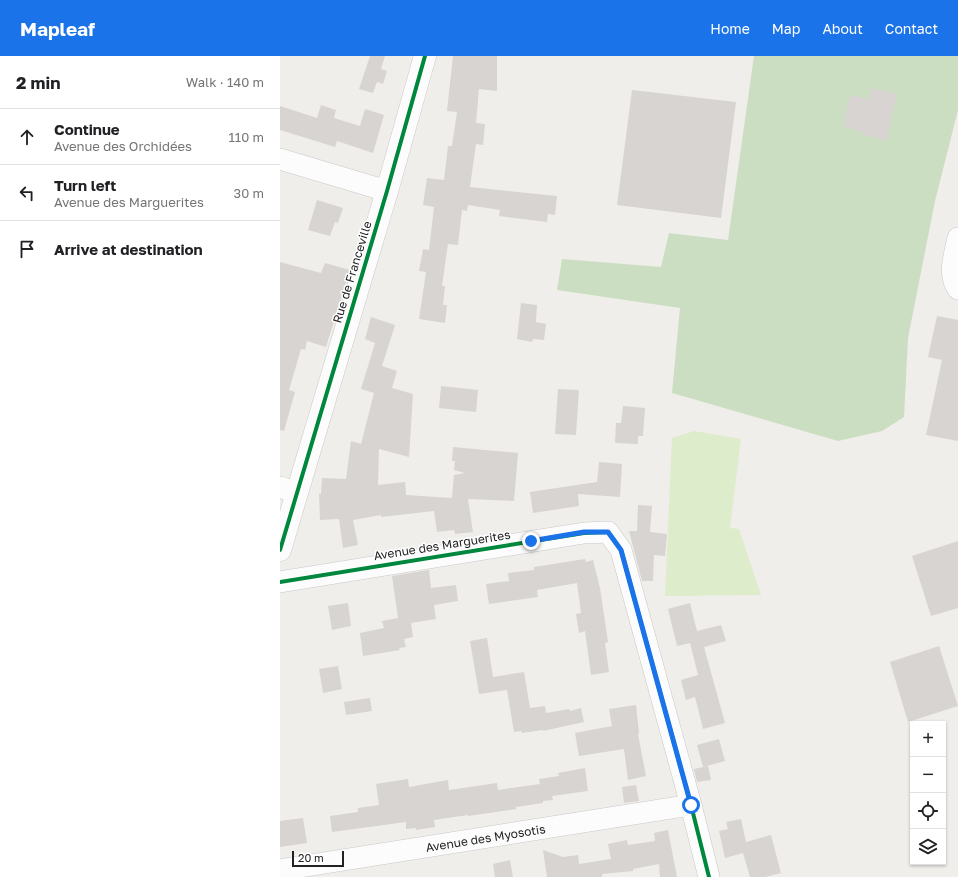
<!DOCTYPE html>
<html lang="en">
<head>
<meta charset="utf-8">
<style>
  :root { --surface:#fff; --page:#f6f6f6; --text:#202124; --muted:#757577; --line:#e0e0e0; --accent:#1a73e8 }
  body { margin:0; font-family:"Golos Text",sans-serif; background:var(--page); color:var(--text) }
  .controls { position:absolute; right:12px; bottom:12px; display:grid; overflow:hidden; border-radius:0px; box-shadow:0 1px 3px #0004 }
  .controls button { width:36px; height:36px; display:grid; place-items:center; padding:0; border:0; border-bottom:1px solid var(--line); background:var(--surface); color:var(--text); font:20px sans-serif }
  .scale { position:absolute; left:12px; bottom:10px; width:52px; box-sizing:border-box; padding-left:4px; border:2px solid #222; border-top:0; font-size:11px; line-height:14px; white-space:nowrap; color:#222; -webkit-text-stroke:3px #fff; paint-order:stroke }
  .stop { position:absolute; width:12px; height:12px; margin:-9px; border:3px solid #1a73e8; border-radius:50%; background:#fff }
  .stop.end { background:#1a73e8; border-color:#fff; box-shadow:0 1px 4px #0008 }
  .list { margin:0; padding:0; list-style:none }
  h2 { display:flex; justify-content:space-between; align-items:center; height:52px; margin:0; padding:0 16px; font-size:17px }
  h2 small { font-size:13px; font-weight:400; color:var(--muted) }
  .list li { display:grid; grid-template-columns:26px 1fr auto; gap:12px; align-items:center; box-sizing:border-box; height:56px; padding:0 16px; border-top:1px solid var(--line) }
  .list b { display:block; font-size:15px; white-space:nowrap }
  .list p { margin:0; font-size:13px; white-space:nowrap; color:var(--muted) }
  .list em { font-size:13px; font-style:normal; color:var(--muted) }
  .icon { flex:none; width:22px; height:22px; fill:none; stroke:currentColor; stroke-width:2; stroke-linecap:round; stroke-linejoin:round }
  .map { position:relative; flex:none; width:678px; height:821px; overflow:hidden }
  header { display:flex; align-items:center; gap:24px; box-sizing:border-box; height:56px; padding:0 20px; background:var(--accent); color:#fff }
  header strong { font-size:19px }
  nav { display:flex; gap:22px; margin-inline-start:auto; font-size:14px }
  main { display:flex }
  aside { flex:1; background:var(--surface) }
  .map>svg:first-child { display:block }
</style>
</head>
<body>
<header>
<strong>Mapleaf</strong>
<nav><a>Home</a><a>Map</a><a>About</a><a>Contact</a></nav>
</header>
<main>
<aside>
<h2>2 min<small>Walk · 140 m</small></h2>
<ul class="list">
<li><svg class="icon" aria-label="ahead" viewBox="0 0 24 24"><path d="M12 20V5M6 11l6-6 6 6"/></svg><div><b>Continue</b><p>Avenue des Orchidées</p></div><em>110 m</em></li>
<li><svg class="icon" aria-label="left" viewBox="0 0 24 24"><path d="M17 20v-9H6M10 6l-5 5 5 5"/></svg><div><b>Turn left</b><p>Avenue des Marguerites</p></div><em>30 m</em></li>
<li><svg class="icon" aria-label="arrive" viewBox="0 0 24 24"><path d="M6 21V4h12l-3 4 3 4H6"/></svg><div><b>Arrive at destination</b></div></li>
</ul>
</aside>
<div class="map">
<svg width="678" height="821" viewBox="0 0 678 821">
  <rect width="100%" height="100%" fill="#f0eeeb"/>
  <path fill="#ddeccb" d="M 414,375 L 461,383 L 450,472 L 459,473 L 481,539 L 385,540 L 392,382 Z"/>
  <path fill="#cbdec1" d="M 474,0 L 678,0 L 678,54 L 655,145 L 628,282 L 624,361 L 602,375 L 558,385 L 392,337 L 400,252 L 277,234 L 282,203 L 381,211 L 389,177 L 448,184 Z"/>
  <path fill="#d7d4d2" d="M 90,0 L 105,0 L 101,13 L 107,15 L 103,28 L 97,26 L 93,37 L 79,33 Z
    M 173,0 L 217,0 L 217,35 L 199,33 L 196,67 L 205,68 L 203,89 L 196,88 L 190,131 L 277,140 L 275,159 L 268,158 L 267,166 L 219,160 L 220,154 L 188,149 L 187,155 L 182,154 L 178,189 L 168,188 L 162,230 L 165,230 L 163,249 L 167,249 L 165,267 L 139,263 L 146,216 L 139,215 L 143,193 L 149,194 L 154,151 L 143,149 L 147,122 L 164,124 L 168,90 L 172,90 L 177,56 L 167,55 Z
    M 591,32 L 617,38 L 606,85 L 582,78 L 582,76 L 563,70 L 570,39 L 588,43 Z
    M 352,34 L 456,46 L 441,162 L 337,149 Z
    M 41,49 L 56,54 L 54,62 L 80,70 L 85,53 L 104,59 L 93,97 L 57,85 L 55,91 L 0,74 L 0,50 L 37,62 Z
    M 37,144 L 63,152 L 58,167 L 55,166 L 50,180 L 28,174 Z
    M 0,206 L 41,217 L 45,207 L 70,214 L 46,291 L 27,285 L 25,294 L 21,293 L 9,334 L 15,336 L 4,375 L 0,374 Z
    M 241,247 L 257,249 L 256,266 L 266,268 L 264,284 L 253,283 L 252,286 L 237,283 Z
    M 657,260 L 678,264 L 678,385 L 646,379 L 662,304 L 648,301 Z
    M 91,261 L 115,269 L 102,310 L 117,315 L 112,332 L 133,338 L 129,401 L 99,393 L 98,429 L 125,426 L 126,439 L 172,442 L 174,419 L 185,417 L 174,414 L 175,405 L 172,405 L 173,391 L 238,397 L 234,445 L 188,443 L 193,476 L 175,478 L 174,474 L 157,476 L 154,455 L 101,461 L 101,459 L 73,464 L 78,489 L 63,492 L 59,463 L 40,464 L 39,438 L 41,438 L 42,422 L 66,423 L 71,385 L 81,388 L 94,337 L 81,333 L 95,287 L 85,283 Z
    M 161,330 L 198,334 L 196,356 L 159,352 Z
    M 278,333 L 299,334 L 296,379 L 275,378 Z
    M 343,350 L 365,352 L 363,380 L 358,380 L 358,388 L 335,387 L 336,367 L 341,367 Z
    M 319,406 L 342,408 L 340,441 L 298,438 L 299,450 L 253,457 L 250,436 L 317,426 Z
    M 358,449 L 372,450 L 370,476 L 387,478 L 385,500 L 374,499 L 373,525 L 362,525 L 349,475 L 357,475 Z
    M 678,485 L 678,552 L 651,560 L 632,500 Z
    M 305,503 L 306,506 L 313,504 L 320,532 L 328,586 L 325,587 L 329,616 L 311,619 L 305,575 L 299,577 L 296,558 L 301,557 L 297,527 L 257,534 L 258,541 L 209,548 L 206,528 L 229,525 L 228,517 L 254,514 L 254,511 Z
    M 149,514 L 151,532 L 176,529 L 178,545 L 154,549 L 156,563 L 131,567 L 133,581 L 124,583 L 126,591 L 119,592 L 120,594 L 83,600 L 80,577 L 104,572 L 102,565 L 118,562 L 112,520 Z
    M 68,547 L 71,570 L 52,574 L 48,550 Z
    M 410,547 L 417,575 L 441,569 L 446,585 L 424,591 L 445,667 L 423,673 L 415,641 L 406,644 L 401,624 L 418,619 L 410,587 L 397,590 L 388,553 Z
    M 207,582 L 213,621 L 244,616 L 250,652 L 265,650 L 266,657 L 289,653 L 290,655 L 301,652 L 304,666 L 263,675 L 263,674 L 242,677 L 241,675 L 234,676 L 227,634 L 199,638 L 190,585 Z
    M 659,590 L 678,650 L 628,666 L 610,606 Z
    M 58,610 L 62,633 L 43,637 L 39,613 Z
    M 90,642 L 92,655 L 66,659 L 64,646 Z
    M 356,649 L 359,677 L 358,678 L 366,720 L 348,724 L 344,693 L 299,700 L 295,677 L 332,670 L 329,653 Z
    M 439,683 L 445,705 L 423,711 L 417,689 Z
    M 428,710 L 431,724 L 417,726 L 414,713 Z
    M 305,712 L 308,735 L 272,740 L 273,744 L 263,745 L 263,747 L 236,751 L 236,753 L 188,760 L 188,759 L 154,764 L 155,771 L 136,774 L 136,772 L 126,773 L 126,766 L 52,776 L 50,760 L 78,756 L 78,752 L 99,749 L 96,728 L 128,723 L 129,731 L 168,724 L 169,734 L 217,727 L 218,734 L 260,728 L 259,723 L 279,720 L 278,717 Z
    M 356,729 L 359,745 L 344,747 L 342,731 Z
    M 23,762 L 27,787 L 0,791 L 0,765 Z
    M 461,763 L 466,786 L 491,779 L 501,817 L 485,821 L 470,821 L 463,797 L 445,802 L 439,775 L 448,773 L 446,766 Z
    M 388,774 L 397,821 L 380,821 L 379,808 L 353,813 L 353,815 L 322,818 L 322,821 L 267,821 L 263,794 L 283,801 L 298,799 L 299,808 L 331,803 L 328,788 L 347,784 L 348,789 L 375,785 L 374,777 Z
    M 230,804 L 233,821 L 215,821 L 213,808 Z"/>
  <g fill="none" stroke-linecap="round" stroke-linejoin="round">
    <g stroke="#c9c8c7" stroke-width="22">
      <g id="minor">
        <path d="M 0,103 L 107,135"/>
        <path d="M 678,182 C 675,198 667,218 678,233"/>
        <path d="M 0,431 L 17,437"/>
        <path d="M 0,526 L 304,477 L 328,476 L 341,494 L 411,749 L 429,821"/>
        <path id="s1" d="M 0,814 L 411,749"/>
      </g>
    </g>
    <g stroke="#c9c8c7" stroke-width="23">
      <path id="tertiary" d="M 0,494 L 107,135 L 145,0"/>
    </g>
    <use href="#minor" stroke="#fdfcfc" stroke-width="21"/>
    <use href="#tertiary" stroke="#fdfcfc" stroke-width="22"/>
    <g stroke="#fff" stroke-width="6">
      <path id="cycleway" d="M 0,494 L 107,135 L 145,0
        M 0,526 L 304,477 L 328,476 L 341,494 L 411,749 L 429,821"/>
    </g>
    <use href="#cycleway" stroke="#00873e" stroke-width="4"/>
  </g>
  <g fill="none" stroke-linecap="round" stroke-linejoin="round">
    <path stroke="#1a73e8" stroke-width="5" d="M 251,485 L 304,476 L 328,476 L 341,494 L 411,749"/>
  </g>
  <g text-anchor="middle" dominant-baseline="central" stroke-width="3" stroke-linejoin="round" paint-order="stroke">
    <g font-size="12" fill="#222" stroke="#fff">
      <text transform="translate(72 216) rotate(-73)">Rue de Franceville</text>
      <text transform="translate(162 489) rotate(-9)">Avenue des Marguerites</text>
      <text stroke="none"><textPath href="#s1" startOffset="208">Avenue des Myosotis</textPath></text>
    </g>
  </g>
</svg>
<div class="controls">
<button>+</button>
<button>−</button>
<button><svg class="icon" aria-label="locate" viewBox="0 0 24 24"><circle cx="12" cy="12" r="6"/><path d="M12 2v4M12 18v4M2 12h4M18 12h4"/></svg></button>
<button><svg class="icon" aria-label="layers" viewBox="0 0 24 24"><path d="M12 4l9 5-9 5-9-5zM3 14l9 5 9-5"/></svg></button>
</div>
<div class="scale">20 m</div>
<div class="stop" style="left:411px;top:749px"></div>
<div class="stop end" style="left:251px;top:485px"></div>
</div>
</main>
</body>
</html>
